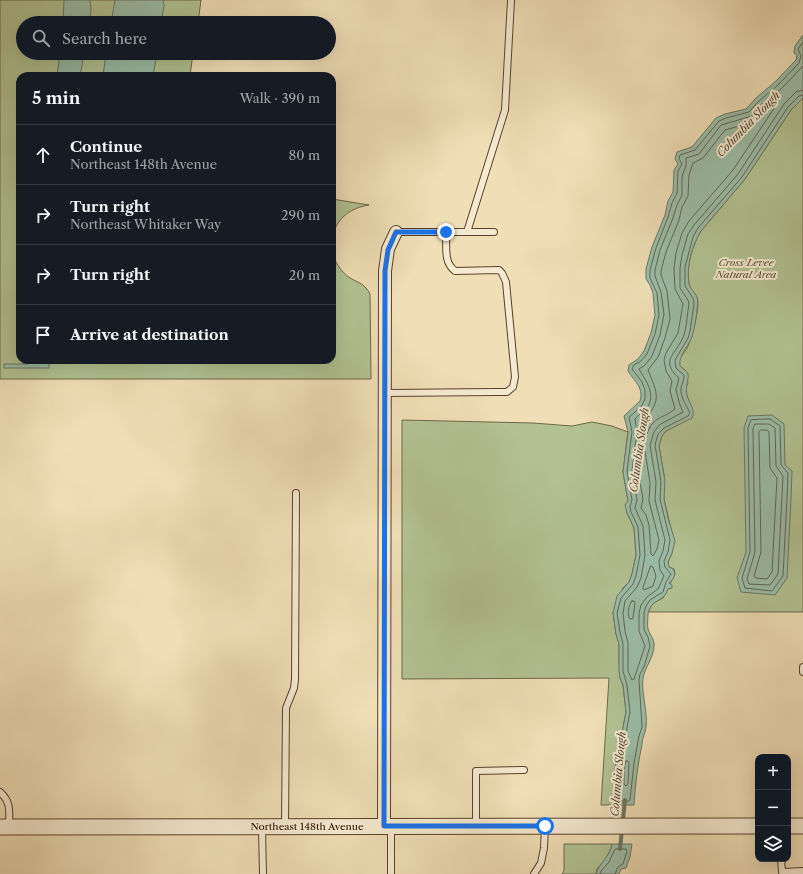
<!DOCTYPE html>
<html lang="en">
<head>
<meta charset="utf-8">
<style>
  :root { --surface:#171b24; --page:#20242c; --text:#f1f3f6; --muted:#9ea1a6; --line:#363941 }
  body { margin:0; font-family:"Libre Caslon Text",serif; background:var(--page); color:var(--text) }
  .controls { position:absolute; right:12px; bottom:12px; display:grid; overflow:hidden; border-radius:8px; box-shadow:0 4px 16px #0002 }
  .controls button { width:36px; height:36px; display:grid; place-items:center; padding:0; border:0; border-bottom:1px solid var(--line); background:var(--surface); color:var(--text); font:20px sans-serif }
  .stop { position:absolute; width:12px; height:12px; margin:-9px; border:3px solid #1a73e8; border-radius:50%; background:#fff }
  .stop.end { background:#1a73e8; border-color:#fff; box-shadow:0 1px 4px #0008 }
  .list { margin:0; padding:0; list-style:none }
  h2 { display:flex; justify-content:space-between; align-items:center; height:52px; margin:0; padding:0 16px; font-size:17px }
  h2 small { font-size:13px; font-weight:400; color:var(--muted) }
  .list li { display:grid; grid-template-columns:26px 1fr auto; gap:12px; align-items:center; box-sizing:border-box; height:60px; padding:0 16px; border-top:1px solid var(--line) }
  .list b { display:block; font-size:15px; white-space:nowrap }
  .list p { margin:0; font-size:13px; white-space:nowrap; color:var(--muted) }
  .list em { font-size:13px; font-style:normal; color:var(--muted) }
  .icon { flex:none; width:22px; height:22px; fill:none; stroke:currentColor; stroke-width:2; stroke-linecap:round; stroke-linejoin:round }
  .map { position:relative; flex:none; width:803px; height:874px; overflow:hidden }
  .search { position:absolute; background:var(--surface); box-shadow:0 4px 16px #0002; left:16px; top:16px; width:320px; height:44px; display:flex; align-items:center; gap:10px; box-sizing:border-box; padding:0 14px; border-radius:22px; color:var(--muted); font-size:15px }
  .panel { position:absolute; background:var(--surface); box-shadow:0 4px 16px #0002; left:16px; top:72px; width:320px; height:292px; border-radius:12px }
  .map>svg:first-child { display:block }
</style>
</head>
<body>
<div class="map">
<svg width="803" height="874" viewBox="0 0 803 874">
  <rect width="100%" height="100%" fill="#efdeb6"/>
  <filter id="stains"><feTurbulence type="fractalNoise" baseFrequency=".005" numOctaves="4"/><feColorMatrix values="0 0 0 0 .2 0 0 0 0 .09 0 0 0 0 .02 0 0 0 .5 -.17"/></filter>
  <radialGradient id="worn" r=".72"><stop offset=".6" stop-color="#630" stop-opacity="0"/><stop offset="1" stop-color="#630" stop-opacity=".3"/></radialGradient>
  <path fill="#b2c293" stroke="#6e684a" d="M 0,0 L 201,0 L 198,23 L 23,23 L 23,53 L 193,53 L 190,76 L 20,76 L 20,360 L 332,360 L 332,251 C 335,262 340,271 350,278 C 359,283 365,284 370,294 L 371,379 L 0,379 Z
    M 803,98 L 803,612 L 649,612 L 650,607 L 653,603 L 663,598 L 675,574 L 674,569 L 669,567 L 668,562 L 672,553 L 673,544 L 672,533 L 664,499 L 664,475 L 659,446 L 662,436 L 666,431 L 673,427 L 689,403 L 685,389 L 688,383 L 685,370 L 679,366 L 679,360 C 681,356 685,352 687,348 C 692,339 698,313 698,303 C 698,294 690,291 689,284 C 686,266 692,246 701,231 L 745,179 L 791,110 Z
    M 332,199 L 369,205 C 350,208 337,218 332,237 Z
    M 402,420 L 533,423 L 572,426 L 592,422 L 612,426 L 628,432 L 623,472 L 628,501 L 626,505 L 627,513 L 634,528 L 636,555 L 632,574 L 629,582 L 623,588 L 613,613 L 616,634 L 619,644 L 619,661 L 620,678 L 623,685 L 626,712 L 615,769 L 615,805 L 601,805 L 609,678 L 402,679 Z
    M 564,844 L 612,844 L 612,846 L 606,859 L 597,869 L 596,874 L 562,874 L 564,871 Z"/>
  <path fill="#9bbda8" stroke="#6d7765" d="M 64,0 L 90,0 L 91,11 L 89,23 L 63,23 Z
    M 115,0 L 163,0 L 164,6 L 161,23 L 111,23 Z
    M 803,35 L 803,98 L 791,110 L 745,179 L 701,231 C 692,246 686,266 689,284 C 690,289 695,292 697,297 C 699,302 695,326 693,333 C 691,345 678,354 680,366 L 688,373 C 689,381 685,387 687,395 C 689,403 696,410 692,418 L 666,431 L 662,436 L 659,446 L 665,481 L 664,499 L 668,518 L 675,541 L 672,553 L 668,562 L 669,567 L 673,569 C 677,575 673,579 669,583 L 672,585 L 672,588 L 668,589 C 665,602 650,599 648,614 C 648,618 647,625 648,629 C 650,635 655,640 654,646 C 654,657 645,667 643,678 C 641,694 648,710 646,727 C 646,732 642,738 642,744 C 638,764 635,785 634,805 L 615,805 L 615,769 L 626,712 L 623,685 L 620,678 L 619,671 L 619,644 L 616,634 L 613,613 L 617,596 L 629,582 L 632,574 L 636,555 L 634,528 L 627,513 L 625,505 L 628,501 L 623,472 L 628,432 L 624,416 L 640,401 C 644,387 634,381 628,371 L 629,365 L 638,359 L 644,351 L 651,333 L 655,315 L 653,293 L 650,285 L 646,279 L 646,269 L 652,247 L 665,215 L 668,201 L 673,192 L 674,170 L 678,164 L 675,159 L 677,152 L 692,147 L 716,118 L 725,114 L 746,109 L 756,98 L 775,82 L 796,60 L 797,55 L 794,53 L 795,46 Z
    M 60,53 L 84,53 L 80,76 L 57,76 Z
    M 106,53 L 157,53 L 153,76 L 103,76 Z
    M 28,360 L 49,360 L 49,368 L 4,368 L 4,364 L 28,364 Z
    M 772,415 L 784,424 L 785,465 L 792,471 L 791,499 L 787,578 L 775,595 L 741,592 L 737,578 L 746,552 L 744,428 L 748,416 Z
    M 612,844 L 632,844 L 630,857 L 626,868 L 621,869 L 619,874 L 596,874 C 599,863 610,857 612,844 Z"/>
  <g fill="none" stroke-linecap="round" stroke-linejoin="round">
    <path stroke="#626554" stroke-width="1" d="M 803,42 L 798,49 L 801,56 L 799,63 L 778,85 L 759,101 L 749,112 L 726,118 L 719,121 L 695,150 L 680,155 L 679,159 L 682,164 L 678,171 L 677,193 L 672,203 L 668,217 L 656,248 L 650,270 L 650,278 L 657,293 L 659,315 L 655,334 L 647,354 L 641,361 L 634,365 L 632,369 L 642,382 L 645,390 L 645,399 L 641,407 L 629,417 L 632,432 L 627,471 L 632,500 L 630,506 L 631,512 L 638,527 L 640,555 L 636,576 L 633,584 L 621,598 L 617,613 L 620,632 L 623,644 L 623,671 L 627,685 L 630,712 L 619,770 L 619,799 L 620,801 L 629,801 L 630,800 L 634,763 L 639,736 L 642,727 L 639,680 L 640,674 L 644,667 L 650,646 L 648,637 L 644,630 L 644,613 L 646,606 L 650,600 L 663,592 L 666,582 L 671,574 L 665,567 L 664,561 L 668,552 L 670,540 L 660,499 L 661,482 L 655,445 L 658,434 L 664,428 L 688,416 L 690,413 C 687,406 680,397 681,388 C 682,383 684,381 684,375 L 676,368 L 675,360 L 688,338 L 690,331 L 694,304 L 693,298 L 685,286 L 685,267 L 693,237 L 698,228 L 742,177 L 788,107 L 799,96 L 803,95
      M 803,66 L 781,89 L 762,104 L 752,116 L 721,125 L 699,154 L 686,158 L 686,166 L 683,173 L 682,178 L 682,195 L 677,205 L 673,218 L 660,250 L 655,270 L 655,276 L 661,292 L 664,314 L 660,335 L 652,356 L 645,365 L 639,369 C 645,380 657,394 647,408 C 643,412 638,415 635,419 L 637,432 L 632,471 L 637,500 L 635,508 L 643,526 L 645,555 L 641,578 L 637,587 L 625,601 L 623,613 L 625,631 L 628,643 L 628,671 L 632,680 L 634,679 L 645,646 L 639,631 L 639,613 L 641,605 L 647,597 L 658,589 L 664,576 L 660,570 L 659,561 L 663,551 L 665,540 L 655,500 L 656,482 L 650,445 L 654,432 L 659,425 L 683,412 L 680,405 L 676,390 L 679,378 C 658,360 678,353 684,335 C 687,326 687,314 689,304 L 688,300 L 680,288 L 680,268 L 682,255 L 688,234 L 694,225 L 738,174 L 784,104 L 796,92 L 803,90
      M 774,102 L 777,102 L 777,104 L 733,170 L 689,221 L 682,233 L 676,253 L 674,268 L 675,289 L 683,304 L 678,333 L 666,353 L 664,360 L 666,371 L 672,381 L 670,391 L 675,409 C 663,419 653,416 647,434 L 644,435 L 642,421 C 662,402 658,394 648,370 L 658,357 L 665,338 L 670,319 L 667,291 L 661,275 L 661,271 L 666,252 L 679,220 L 682,207 L 688,196 L 689,175 L 693,163 L 703,158 L 725,130 L 754,122 Z
      M 770,419 L 780,426 L 781,465 L 788,473 L 787,498 L 783,576 L 772,591 L 745,588 L 742,578 L 750,552 L 748,428 L 751,420 Z
      M 755,424 L 769,424 L 775,428 L 776,466 L 783,476 L 778,574 L 770,585 L 749,584 L 747,579 L 755,552 L 753,429 Z
      M 761,430 L 767,430 L 769,432 L 770,468 L 777,478 L 772,572 L 767,579 L 756,578 L 754,576 L 761,552 L 759,432 Z
      M 643,449 L 645,451 L 650,483 L 649,501 L 659,540 L 657,549 L 653,556 L 651,554 L 649,525 L 646,515 L 641,508 L 643,499 L 638,471 L 641,451 Z
      M 651,566 L 653,567 L 656,576 L 653,586 L 644,590 L 643,588 Z
      M 632,601 L 634,601 L 635,603 L 633,618 L 631,619 L 629,618 C 628,612 628,606 632,601 Z
      M 626,761 L 628,761 L 629,763 L 628,784 L 626,786 L 624,784 L 624,770 Z
      M 600,874 L 601,871 L 609,862 L 615,849 L 626,849 L 627,851 L 623,864 L 618,867 L 615,874"/>
    <path stroke="#6d7765" stroke-width="4" d="M 620,849 L 625,800"/>
    <g stroke="#5a412e" stroke-width="8">
      <path id="service" d="M 396,232 L 494,232
        M 467,232 L 505,110 L 511,0
        M 385,393 L 497,392 L 507,392 L 513,387 L 515,377 L 506,282 L 502,273 L 499,270 L 455,271 C 443,262 447,246 446,232
        M 803,667 L 803,672
        M 0,792 C 12,803 9,812 9,827
        M 285,826 L 286,708 L 294,688 L 295,679 L 296,493
        M 476,826 L 476,771 L 524,770
        M 391,827 L 391,874
        M 262,828 L 263,874
        M 781,859 L 782,872 L 803,871
        M 534,874 L 541,863 L 544,848 L 545,826"/>
    </g>
    <g stroke="#5a412e" stroke-width="14">
      <path id="minor" d="M 384,826 L 385,271 L 388,249 L 396,232"/>
    </g>
    <g stroke="#5a412e" stroke-width="17">
      <path id="tertiary" d="M 788,826 L 803,826
        M 0,827 L 758,826"/>
    </g>
    <use href="#service" stroke="#f5ead0" stroke-width="6"/>
    <use href="#minor" stroke="#f5ead0" stroke-width="12"/>
    <use href="#tertiary" stroke="#f5ead0" stroke-width="15"/>
  </g>
  <g fill="none" stroke-linecap="round" stroke-linejoin="round">
    <path stroke="#1a73e8" stroke-width="5" d="M 446,232 L 396,232 L 388,250 L 385,271 L 384,826 L 545,826"/>
  </g>
  <g text-anchor="middle" dominant-baseline="central" stroke-width="4" stroke-linejoin="round" paint-order="stroke">
    <g font-size="10" font-style="italic" fill="#594c33" stroke="#f5ead0">
      <text x="746" y="262">Cross Levee<tspan x="746" dy="12">Natural Area</tspan></text>
    </g>
    <g font-size="10" fill="#290d00" stroke="#f5ead0">
      <text x="307" y="826">Northeast 148th Avenue</text>
    </g>
    <g font-size="11" font-style="italic" fill="#514b3b" stroke="#f5ead0">
      <text transform="translate(748 124) rotate(-46)">Columbia Slough</text>
      <text transform="translate(639 450) rotate(-82)">Columbia Slough</text>
      <text transform="translate(618 774) rotate(-85)">Columbia Slough</text>
    </g>
  </g>
  <rect width="100%" height="100%" filter="url(#stains)"/>
  <rect width="100%" height="100%" fill="url(#worn)"/>
</svg>
<div class="controls">
<button>+</button>
<button>−</button>
<button><svg class="icon" aria-label="layers" viewBox="0 0 24 24"><path d="M12 4l9 5-9 5-9-5zM3 14l9 5 9-5"/></svg></button>
</div>
<div class="stop" style="left:545px;top:826px"></div>
<div class="stop end" style="left:446px;top:232px"></div>
<div class="search"><svg class="icon" aria-label="search" viewBox="0 0 24 24"><circle cx="10" cy="10" r="6"/><path d="M15 15l6 6"/></svg>Search here</div>
<section class="panel">
<h2>5 min<small>Walk · 390 m</small></h2>
<ul class="list">
<li><svg class="icon" aria-label="ahead" viewBox="0 0 24 24"><path d="M12 20V5M6 11l6-6 6 6"/></svg><div><b>Continue</b><p>Northeast 148th Avenue</p></div><em>80 m</em></li>
<li><svg class="icon" aria-label="right" viewBox="0 0 24 24"><path d="M7 20v-9h11M14 6l5 5-5 5"/></svg><div><b>Turn right</b><p>Northeast Whitaker Way</p></div><em>290 m</em></li>
<li><svg class="icon" aria-label="right" viewBox="0 0 24 24"><path d="M7 20v-9h11M14 6l5 5-5 5"/></svg><div><b>Turn right</b></div><em>20 m</em></li>
<li><svg class="icon" aria-label="arrive" viewBox="0 0 24 24"><path d="M6 21V4h12l-3 4 3 4H6"/></svg><div><b>Arrive at destination</b></div></li>
</ul>
</section>
</div>
</body>
</html>
